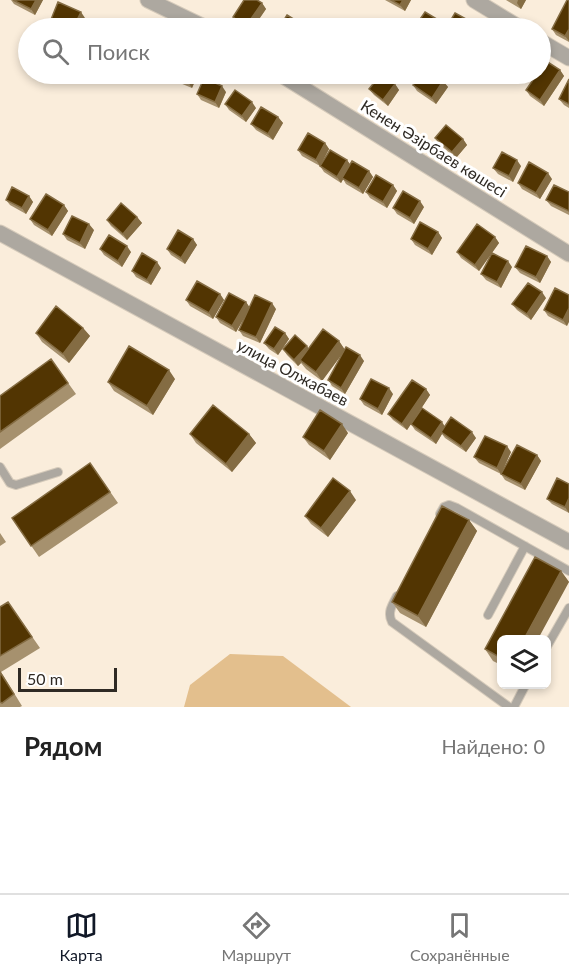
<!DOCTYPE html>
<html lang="ru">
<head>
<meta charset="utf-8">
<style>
  :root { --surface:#fff; --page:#f6f6f6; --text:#222; --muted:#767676; --line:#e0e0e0; --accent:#111827 }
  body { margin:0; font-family:Lato,sans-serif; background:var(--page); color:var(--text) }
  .controls { position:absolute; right:18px; bottom:18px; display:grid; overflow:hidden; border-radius:9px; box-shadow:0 3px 9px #0003 }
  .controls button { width:54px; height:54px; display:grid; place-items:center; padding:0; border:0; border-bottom:2px solid var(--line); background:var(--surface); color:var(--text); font:30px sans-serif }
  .scale { position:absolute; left:18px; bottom:15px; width:99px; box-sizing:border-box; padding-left:6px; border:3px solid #2f2a24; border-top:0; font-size:16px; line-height:21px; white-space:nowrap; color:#2f2a24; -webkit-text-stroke:4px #fff; paint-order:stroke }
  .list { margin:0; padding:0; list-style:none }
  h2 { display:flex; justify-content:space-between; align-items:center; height:78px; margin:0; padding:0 24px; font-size:26px }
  h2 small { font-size:20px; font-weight:400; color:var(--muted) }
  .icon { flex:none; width:33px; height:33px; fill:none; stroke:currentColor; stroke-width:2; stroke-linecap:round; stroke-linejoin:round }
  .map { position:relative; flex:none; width:569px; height:707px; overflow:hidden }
  .search { position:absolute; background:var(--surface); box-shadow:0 3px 9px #0003; left:18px; right:18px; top:18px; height:66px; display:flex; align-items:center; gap:15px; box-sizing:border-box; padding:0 21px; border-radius:33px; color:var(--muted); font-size:22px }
  .sheet { height:186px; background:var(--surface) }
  nav { display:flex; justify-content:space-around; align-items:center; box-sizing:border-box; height:84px; border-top:2px solid var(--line); background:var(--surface); font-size:16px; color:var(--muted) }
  nav a { display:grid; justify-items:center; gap:3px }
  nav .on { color:var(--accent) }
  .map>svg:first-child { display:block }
</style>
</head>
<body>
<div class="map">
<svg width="569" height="707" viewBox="0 0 569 707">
  <rect width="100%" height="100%" fill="#faeddb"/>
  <path fill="#e3bf8d" d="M 230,654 L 283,656 L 351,707 L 184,707 L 190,685 Z"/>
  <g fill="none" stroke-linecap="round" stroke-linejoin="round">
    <g stroke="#d5caba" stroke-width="10">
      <path id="service" d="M 0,467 L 10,483 L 16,485 L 58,472
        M 440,514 L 444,507 L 449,505 L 457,508 L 569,571
        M 397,596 C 392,605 387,613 392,622 L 509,707
        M 488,615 L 525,546
        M 546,648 L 569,608
        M 514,707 L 526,684"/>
    </g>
    <g stroke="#d5caba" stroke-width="17">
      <path id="minor" d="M 148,0 L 206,28
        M 474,0 L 520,28
        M 540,41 L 569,58
        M 280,74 L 569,254
        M 0,233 L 569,542"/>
    </g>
    <use href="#service" stroke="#ada8a0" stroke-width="8"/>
    <use href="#minor" stroke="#ada8a0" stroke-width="15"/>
  </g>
  <path fill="#a6916e" d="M 11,0 L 43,0 L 35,15 L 14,4 Z
    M 385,0 L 411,0 L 405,11 Z
    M 506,0 L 526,0 L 521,9 Z
    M 569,0 L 569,42 L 556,35 L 552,29 Z
    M 262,3 L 266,9 L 253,28 L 245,28 L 237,23 L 233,17 Z
    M 85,18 L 80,28 L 56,28 L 54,27 L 50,22 Z
    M 560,70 L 564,76 L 544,106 L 530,96 L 526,90 Z
    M 172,74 L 198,74 L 192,88 L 175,81 L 171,75 Z
    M 519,74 L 532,74 L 528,80 Z
    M 569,79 L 569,108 L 564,105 L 559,99 Z
    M 443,81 L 448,87 L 436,104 L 417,91 L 413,85 Z
    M 395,84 L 399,90 L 388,106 L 374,95 L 369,89 Z
    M 226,92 L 219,108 L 201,100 L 197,94 Z
    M 225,104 L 256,108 L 246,122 L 229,110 Z
    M 278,117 L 283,123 L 273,140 L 256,130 L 251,124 Z
    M 435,138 L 463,139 L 467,145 L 456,158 L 439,144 Z
    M 325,143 L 329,149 L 320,166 L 302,156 L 298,150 Z
    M 347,160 L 350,164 L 369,171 L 373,177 L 363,194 L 346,184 L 343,179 L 341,183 L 324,172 L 320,166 Z
    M 521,166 L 513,182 L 498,174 L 493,168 Z
    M 552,179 L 540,199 L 522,189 L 518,183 Z
    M 393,185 L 397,191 L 387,208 L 370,198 L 366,192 Z
    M 569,192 L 569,215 L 551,206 L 546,200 Z
    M 29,196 L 33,202 L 26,214 L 10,205 L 6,200 Z
    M 64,205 L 68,211 L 52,236 L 34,225 L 30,219 Z
    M 424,207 L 414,224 L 397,214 L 393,208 Z
    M 137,217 L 142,223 L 127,240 L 111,226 L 107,220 Z
    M 94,230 L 85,249 L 67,240 L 63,234 Z
    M 438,232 L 442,238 L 432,255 L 415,245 L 411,239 Z
    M 495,237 L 499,243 L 479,271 L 461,258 L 457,252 Z
    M 193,239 L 197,245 L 185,264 L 171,255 L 167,249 Z
    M 100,249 L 131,252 L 122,267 L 104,255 Z
    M 547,256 L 551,262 L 540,283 L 520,273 L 515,267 Z
    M 512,267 L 501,288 L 486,280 L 481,274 Z
    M 161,268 L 151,285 L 136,277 L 132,271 Z
    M 220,294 L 224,300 L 213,319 L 190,306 L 186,300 Z
    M 569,295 L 567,326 L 548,316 L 544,310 Z
    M 546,298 L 531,320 L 517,310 L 512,304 Z
    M 246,302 L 250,308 L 276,309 L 260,343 L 243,336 L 239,330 L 247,313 L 236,332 L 220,323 L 216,317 Z
    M 83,328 L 90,336 L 69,363 L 42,342 L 36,333 Z
    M 285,333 L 289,339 L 278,355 L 269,349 L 264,343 Z
    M 339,341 L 345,350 L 364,361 L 345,394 L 332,386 L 328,380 L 342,354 L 322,381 L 306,369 L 301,363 L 298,366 L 287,355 L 283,349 L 309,348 Z
    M 51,359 L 76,394 L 0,449 L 0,396 Z
    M 175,379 L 153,415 L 114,391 L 108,382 Z
    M 426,389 L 430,395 L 407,430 L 393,420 L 388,414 Z
    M 393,394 L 382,415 L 364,405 L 360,399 Z
    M 411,424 L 445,426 L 476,438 L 466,452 L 445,438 L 442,434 L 436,444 L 415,430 Z
    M 348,433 L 330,460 L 309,445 L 303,437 Z
    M 190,434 L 249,434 L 256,443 L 232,472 L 196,443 Z
    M 511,452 L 501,474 L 479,463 L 474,457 Z
    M 537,455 L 541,461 L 525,490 L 505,480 L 501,474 Z
    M 90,463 L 118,503 L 39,557 L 12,518 Z
    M 569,484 L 569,513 L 552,504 L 547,499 Z
    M 356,500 L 328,537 L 311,524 L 305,516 Z
    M 469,520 L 477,531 L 426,627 L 400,613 L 392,602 Z
    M 0,533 L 6,542 L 0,546 Z
    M 561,571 L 569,582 L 501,639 L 501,665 L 493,661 L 485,649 Z
    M 8,602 L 40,648 L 1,672 L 22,706 L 20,707 L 0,707 L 0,607 Z"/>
  <path fill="#846c43" d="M 36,0 L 43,0 L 35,15 L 31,9 Z
    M 403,0 L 411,0 L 405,11 L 400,5 Z
    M 518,0 L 526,0 L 521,9 L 517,3 Z
    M 262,3 L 266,9 L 253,28 L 248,28 L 246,26 Z
    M 81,12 L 85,18 L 80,28 L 73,28 Z
    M 440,21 L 444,27 L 443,28 L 435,28 Z
    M 569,29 L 569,41 L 565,36 Z
    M 560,70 L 564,76 L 544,106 L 540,100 Z
    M 191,74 L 198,74 L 192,88 L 188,82 Z
    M 524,74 L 532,74 L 528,80 Z
    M 443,81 L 448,87 L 436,104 L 432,98 Z
    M 395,84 L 399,90 L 388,106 L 383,100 Z
    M 222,86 L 226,92 L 219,108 L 215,102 Z
    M 252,102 L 256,108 L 246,122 L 242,116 Z
    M 278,117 L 283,123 L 273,140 L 268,134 Z
    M 463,139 L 467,145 L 456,158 L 452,152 Z
    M 325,143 L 329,149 L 320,166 L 316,160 Z
    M 347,160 L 351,166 L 341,183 L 337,177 Z
    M 517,160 L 521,166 L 513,182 L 509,176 Z
    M 369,171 L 373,177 L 363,194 L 359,188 Z
    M 548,173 L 552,179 L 540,199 L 536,193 Z
    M 393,185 L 397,191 L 387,208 L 383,202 Z
    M 29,196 L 33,202 L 26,214 L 22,208 Z
    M 420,201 L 424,207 L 414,224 L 410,218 Z
    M 64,205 L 68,211 L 52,236 L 48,230 Z
    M 137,217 L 142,223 L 127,240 L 123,234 Z
    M 89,224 L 94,230 L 85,249 L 80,243 Z
    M 438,232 L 442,238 L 432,255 L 428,249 Z
    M 495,237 L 499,243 L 479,271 L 475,265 Z
    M 193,239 L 197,245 L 185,264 L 181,258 Z
    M 127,246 L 131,252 L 122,267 L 118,261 Z
    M 547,256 L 551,262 L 540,283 L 536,277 Z
    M 508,261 L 512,267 L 501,288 L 497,282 Z
    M 157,262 L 161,268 L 151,285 L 147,280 Z
    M 542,292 L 546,298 L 531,320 L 527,314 Z
    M 220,294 L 224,300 L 213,319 L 209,313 Z
    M 246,302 L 250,308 L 236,332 L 232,326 Z
    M 272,303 L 276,309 L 260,343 L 256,337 Z
    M 569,308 L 569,322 L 567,326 L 563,320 Z
    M 83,328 L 90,336 L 69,363 L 63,354 Z
    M 285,333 L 289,339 L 278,355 L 274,349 Z
    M 339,341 L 345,350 L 322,381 L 316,372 Z
    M 307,346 L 311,352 L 300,360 L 301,363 L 298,366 L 294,360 Z
    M 360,355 L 364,361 L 345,394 L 341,388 Z
    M 169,370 L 175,379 L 153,415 L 147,406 Z
    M 389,388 L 393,394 L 382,415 L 378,409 Z
    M 426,389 L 430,395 L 407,430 L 402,424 Z
    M 442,422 L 446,428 L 441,432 L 442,434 L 436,444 L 431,438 Z
    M 342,424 L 348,433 L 330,460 L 324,451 Z
    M 472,432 L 476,438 L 466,452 L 461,446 Z
    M 249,434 L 256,443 L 232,472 L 226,464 Z
    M 507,446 L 511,452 L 501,474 L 497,468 Z
    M 537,455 L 541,461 L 525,490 L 521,484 Z
    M 350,491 L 356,500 L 328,537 L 321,528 Z
    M 569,498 L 569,513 L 565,507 Z
    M 469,520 L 477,531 L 426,627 L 418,616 Z
    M 561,571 L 569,582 L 538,639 L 524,639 Z"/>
  <path fill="#523502" stroke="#846c43" stroke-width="1.5" d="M 13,0 L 36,0 L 31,9 Z
    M 244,0 L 257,0 L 262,3 L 246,26 L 233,17 Z
    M 391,0 L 403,0 L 400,5 Z
    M 567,0 L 569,0 L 569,29 L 565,36 L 552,29 Z
    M 58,2 L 81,12 L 73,28 L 66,28 L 50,22 Z
    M 425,12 L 440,21 L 435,28 L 414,28 Z
    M 455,13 L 477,25 L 475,28 L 446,28 Z
    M 287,15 L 303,25 L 300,28 L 279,28 Z
    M 95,24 L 106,28 L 93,28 Z
    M 546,61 L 560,70 L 540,100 L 526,90 L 537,74 L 540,74 L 540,68 Z
    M 172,74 L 191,74 L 188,82 L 171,75 Z
    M 381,74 L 395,84 L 383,100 L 369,89 Z
    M 420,74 L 433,74 L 443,81 L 432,98 L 413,85 Z
    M 204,78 L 222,86 L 215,102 L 197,94 Z
    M 569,79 L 569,104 L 559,99 Z
    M 235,90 L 252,102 L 242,116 L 225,104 Z
    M 261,107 L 278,117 L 268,134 L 251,124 Z
    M 446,125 L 463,139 L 452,152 L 435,138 Z
    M 308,133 L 325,143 L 316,160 L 298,150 Z
    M 330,150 L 347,160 L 337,177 L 320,166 Z
    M 502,152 L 517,160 L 509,176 L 493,168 Z
    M 352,161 L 369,171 L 359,188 L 342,178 Z
    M 529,162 L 548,173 L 536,193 L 518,183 Z
    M 376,175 L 393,185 L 383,202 L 366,192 Z
    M 554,185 L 569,192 L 569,211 L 546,200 Z
    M 12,187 L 29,196 L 22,208 L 6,200 Z
    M 403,191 L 420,201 L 410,218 L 393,208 Z
    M 46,194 L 64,205 L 48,230 L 30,219 Z
    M 121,203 L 137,217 L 123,234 L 107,220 Z
    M 72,216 L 89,224 L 80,243 L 63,234 Z
    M 420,222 L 438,232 L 428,249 L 411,239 Z
    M 477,224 L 495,237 L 475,265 L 457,252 Z
    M 178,230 L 193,239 L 181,258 L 167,249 Z
    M 109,235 L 127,246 L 118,261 L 100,249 Z
    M 526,246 L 547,256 L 536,277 L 515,267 Z
    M 142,253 L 157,262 L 147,280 L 132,271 Z
    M 492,253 L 508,261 L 497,282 L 481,274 Z
    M 197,281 L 220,294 L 209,313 L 186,300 Z
    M 528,283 L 542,292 L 527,314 L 512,304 Z
    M 555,288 L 569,295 L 569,308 L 563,320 L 544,310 Z
    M 229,293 L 246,302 L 232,326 L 216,317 Z
    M 255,295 L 272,303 L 256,337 L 239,330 Z
    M 56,306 L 83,328 L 63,354 L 36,333 Z
    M 275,327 L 285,333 L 274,349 L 264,343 Z
    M 323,329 L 339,341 L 316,372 L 300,360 Z
    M 295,335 L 307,346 L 294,360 L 283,349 Z
    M 129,346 L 169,370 L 147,406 L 108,382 Z
    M 346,347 L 360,355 L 341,388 L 328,380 Z
    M 51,359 L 68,383 L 0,432 L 0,396 Z
    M 371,379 L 389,388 L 378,409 L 360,399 Z
    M 412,380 L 426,389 L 402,424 L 388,414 Z
    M 213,405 L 249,434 L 226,464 L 190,434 Z
    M 422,408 L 442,422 L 431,438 L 411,424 Z
    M 320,410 L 342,424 L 324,451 L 303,437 Z
    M 451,417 L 472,432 L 461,446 L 441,432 Z
    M 485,436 L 507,446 L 497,468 L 474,457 Z
    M 517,445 L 537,455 L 521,484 L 501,474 Z
    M 90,463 L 110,492 L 31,546 L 12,518 Z
    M 333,478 L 350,491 L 321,528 L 305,516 Z
    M 557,478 L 569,484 L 569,498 L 565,507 L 547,499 Z
    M 442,506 L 469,520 L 418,616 L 392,602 Z
    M 535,557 L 561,571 L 524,639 L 501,639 L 501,658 L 485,649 Z
    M 8,602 L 32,637 L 0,656 L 0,607 Z
    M 0,672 L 14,694 L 2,703 L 0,702 Z"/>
  <g text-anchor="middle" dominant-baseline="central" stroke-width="6" stroke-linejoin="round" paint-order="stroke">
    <g font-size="16" fill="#2f2a24" stroke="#fff">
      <text transform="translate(434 148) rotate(32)">Кенен Әзірбаев көшесі</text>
      <text transform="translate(293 372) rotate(28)">улица Олжабаев</text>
    </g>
  </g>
</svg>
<div class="controls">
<button><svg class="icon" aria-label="layers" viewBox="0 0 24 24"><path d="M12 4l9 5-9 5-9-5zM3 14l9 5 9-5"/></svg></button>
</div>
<div class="scale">50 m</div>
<div class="search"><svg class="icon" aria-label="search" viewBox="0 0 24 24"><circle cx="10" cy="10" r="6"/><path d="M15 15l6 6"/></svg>Поиск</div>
</div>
<section class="sheet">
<h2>Рядом<small>Найдено: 0</small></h2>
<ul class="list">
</ul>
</section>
<nav>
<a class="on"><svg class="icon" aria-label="map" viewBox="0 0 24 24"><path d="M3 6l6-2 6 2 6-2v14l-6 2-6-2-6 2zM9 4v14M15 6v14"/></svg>Карта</a>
<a><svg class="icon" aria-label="directions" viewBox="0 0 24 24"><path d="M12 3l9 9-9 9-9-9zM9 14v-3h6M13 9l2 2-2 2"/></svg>Маршрут</a>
<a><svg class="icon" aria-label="saved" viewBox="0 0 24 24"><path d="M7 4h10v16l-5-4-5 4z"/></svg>Сохранённые</a>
</nav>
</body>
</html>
